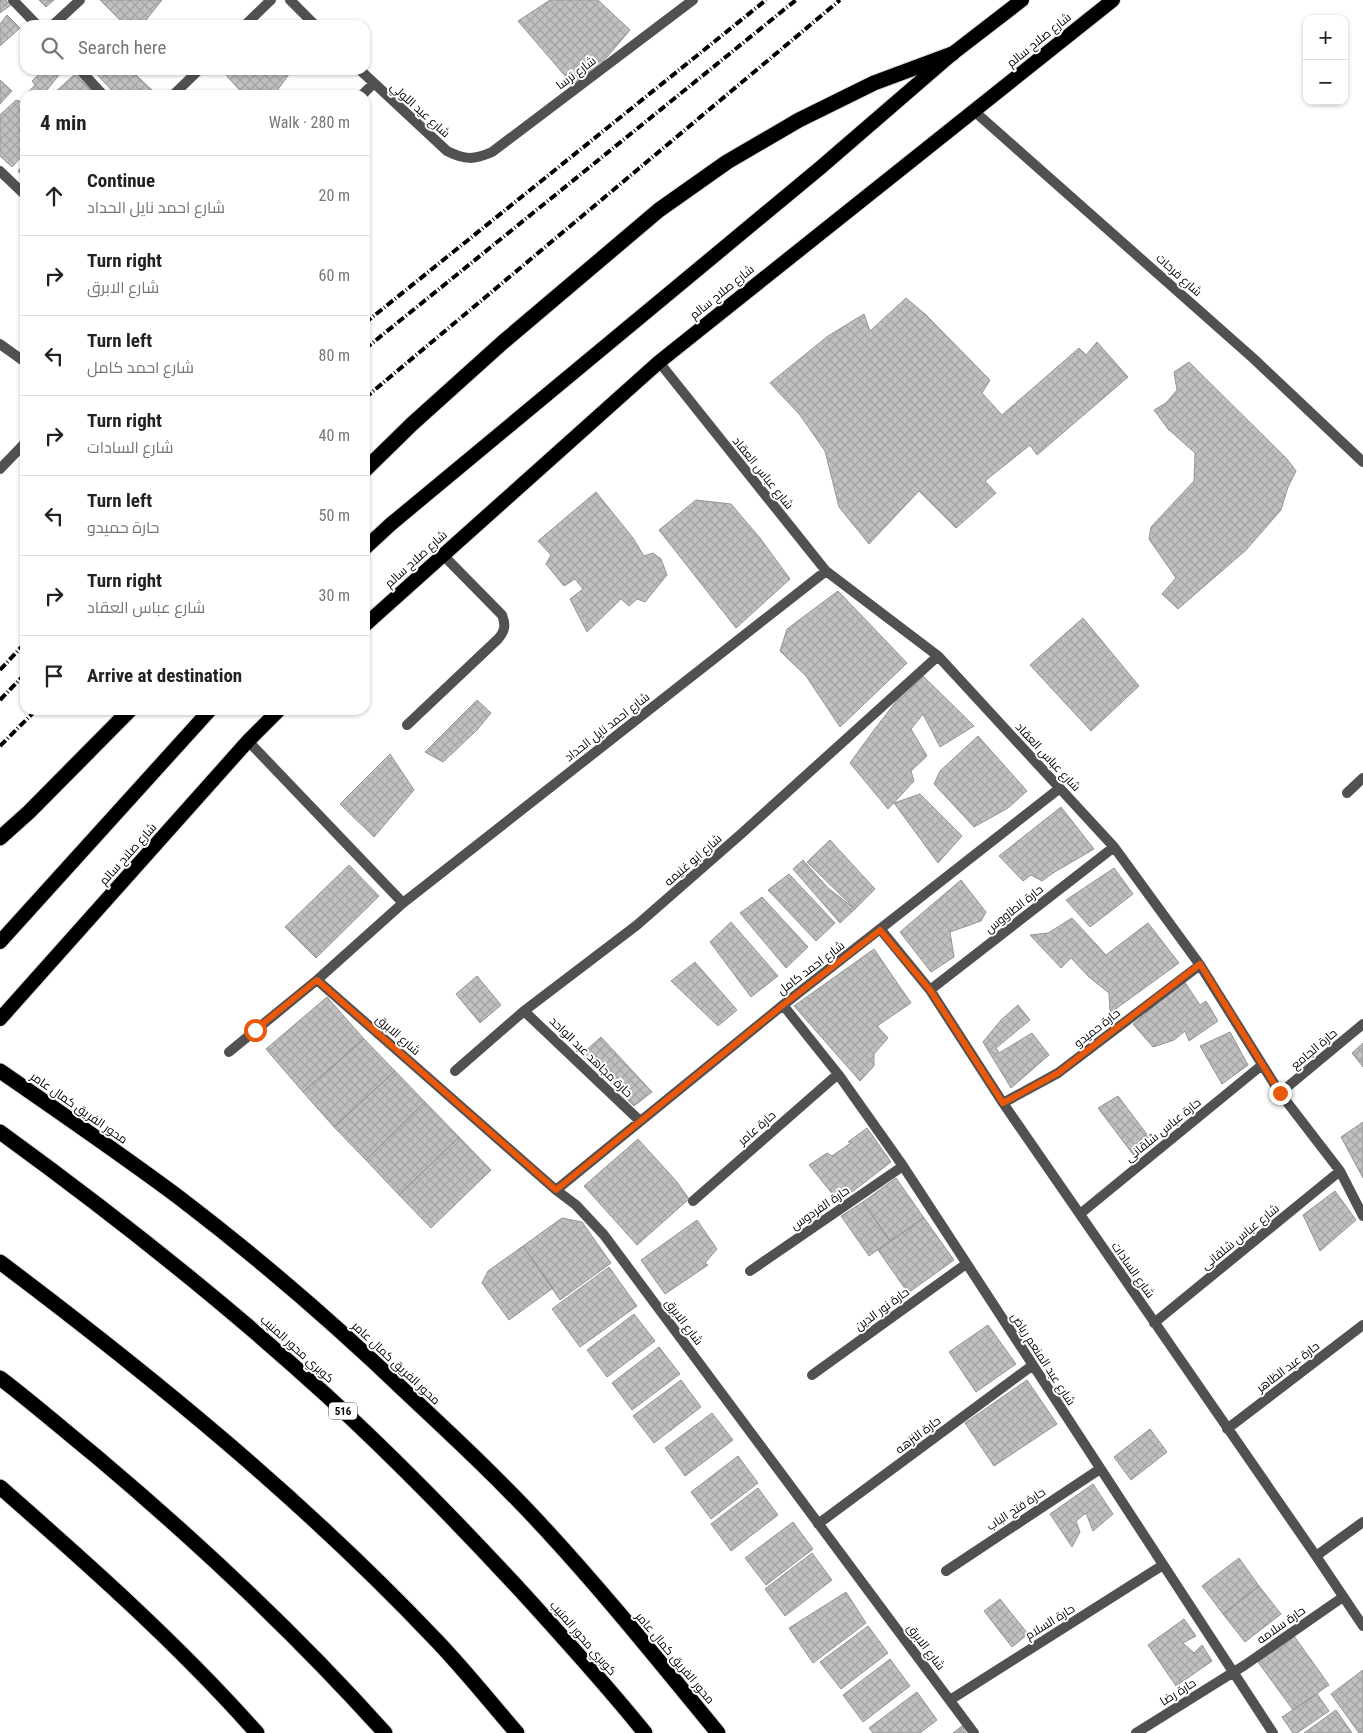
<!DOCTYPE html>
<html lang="en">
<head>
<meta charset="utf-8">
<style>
  :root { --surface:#fff; --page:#f2f2f2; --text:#222; --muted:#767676; --line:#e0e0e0 }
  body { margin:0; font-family:"Roboto Condensed",Cairo,sans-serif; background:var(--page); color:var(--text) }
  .controls { position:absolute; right:15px; top:15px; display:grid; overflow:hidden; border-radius:10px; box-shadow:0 1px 4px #0004 }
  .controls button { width:45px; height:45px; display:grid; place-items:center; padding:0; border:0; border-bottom:1px solid var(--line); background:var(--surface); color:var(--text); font:25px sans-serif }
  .stop { position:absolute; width:15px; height:15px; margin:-11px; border:4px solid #ea580c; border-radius:50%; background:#fff }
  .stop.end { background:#ea580c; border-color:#fff; box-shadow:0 1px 5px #0008 }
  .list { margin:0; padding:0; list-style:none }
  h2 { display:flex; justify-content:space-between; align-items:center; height:65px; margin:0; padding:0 20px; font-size:21px }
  h2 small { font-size:16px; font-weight:400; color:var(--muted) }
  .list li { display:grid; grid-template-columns:32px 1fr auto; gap:15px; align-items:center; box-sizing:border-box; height:80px; padding:0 20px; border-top:1px solid var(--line) }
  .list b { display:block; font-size:19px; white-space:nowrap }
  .list p { margin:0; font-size:16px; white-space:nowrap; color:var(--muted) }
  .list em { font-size:16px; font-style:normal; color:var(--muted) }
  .icon { flex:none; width:28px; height:28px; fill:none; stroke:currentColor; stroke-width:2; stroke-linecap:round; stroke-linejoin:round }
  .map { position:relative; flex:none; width:1363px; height:1733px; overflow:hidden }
  .search { position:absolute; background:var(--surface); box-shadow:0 1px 4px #0004; left:20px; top:20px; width:350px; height:55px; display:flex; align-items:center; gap:12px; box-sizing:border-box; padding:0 18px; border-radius:15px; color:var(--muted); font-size:19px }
  .panel { position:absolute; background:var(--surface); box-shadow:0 1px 4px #0004; left:20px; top:90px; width:350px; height:625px; border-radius:15px }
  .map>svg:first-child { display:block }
</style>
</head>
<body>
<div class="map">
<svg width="1363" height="1733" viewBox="0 0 1363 1733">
  <defs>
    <pattern id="building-cross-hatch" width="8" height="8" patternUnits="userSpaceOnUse" patternTransform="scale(1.25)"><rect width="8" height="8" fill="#c0c0c0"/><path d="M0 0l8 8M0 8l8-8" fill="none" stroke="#a3a3a3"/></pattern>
  </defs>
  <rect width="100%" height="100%" fill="#fff"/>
  <path fill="url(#building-cross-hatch)" stroke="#959595" d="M 0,0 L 6,0 L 11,5 L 0,13 Z
    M 39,0 L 54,0 L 46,7 Z
    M 100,0 L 162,0 L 142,25 L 125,25 Z
    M 550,0 L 598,0 L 630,30 L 578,91 L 518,21 Z
    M 7,15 L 20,28 L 0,46 L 0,24 Z
    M 38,70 L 63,70 L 43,95 L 26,95 L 35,85 L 32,81 L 40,73 Z
    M 93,70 L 131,70 L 157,95 L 116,95 Z
    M 229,70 L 292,70 L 274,95 L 244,95 L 225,74 Z
    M 75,74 L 91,90 L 84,95 L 52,95 Z
    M 0,80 L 12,91 L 0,104 Z
    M 16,100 L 25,103 L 25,153 L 12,167 L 0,156 L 0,115 Z
    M 25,163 L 25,176 L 24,177 L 18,171 Z
    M 906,298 L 925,314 L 990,380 L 982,393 L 1002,415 L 1079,348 L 1086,355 L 1097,342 L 1128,377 L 1037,455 L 1030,445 L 985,481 L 996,493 L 956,528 L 919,491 L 869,544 L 839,507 L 825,451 L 800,415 L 770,383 L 828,336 L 864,314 L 870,331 Z
    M 1189,362 L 1287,459 L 1296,471 L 1288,487 L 1281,510 L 1246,550 L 1178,609 L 1162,594 L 1176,578 L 1149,539 L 1151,527 L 1194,481 L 1195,453 L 1168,429 L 1154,410 L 1166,403 L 1177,390 L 1174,372 Z
    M 596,492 L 633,538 L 644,556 L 653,553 L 661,559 L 667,575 L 645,602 L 637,599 L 629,606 L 621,599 L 587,632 L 570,599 L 583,589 L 575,579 L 564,586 L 546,564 L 551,555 L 538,541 Z
    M 696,500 L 731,504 L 760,538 L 790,579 L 736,628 L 659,530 Z
    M 838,591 L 907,663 L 840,727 L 806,676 L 780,651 L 787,629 Z
    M 1083,618 L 1139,686 L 1091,731 L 1030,665 Z
    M 919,672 L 974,726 L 940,747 L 923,714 L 911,729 L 927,756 L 911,771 L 914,781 L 888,809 L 850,763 L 874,730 Z
    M 477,700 L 491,713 L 477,730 L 443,762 L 425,752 Z
    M 978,736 L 1027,791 L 1008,808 L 974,827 L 934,784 L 940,771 Z
    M 390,754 L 414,790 L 374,837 L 340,804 Z
    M 920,794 L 962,836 L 938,863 L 894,803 Z
    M 1061,807 L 1094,849 L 1053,873 L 1042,881 L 1031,875 L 1023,881 L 999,856 Z
    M 830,840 L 875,889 L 855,909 L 807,862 Z
    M 803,860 L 828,888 L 855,909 L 840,923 L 793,869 Z
    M 349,865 L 379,896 L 316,958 L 285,927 Z
    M 1114,868 L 1133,894 L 1090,927 L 1066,900 Z
    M 789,874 L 835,923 L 816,941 L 768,890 Z
    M 961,880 L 986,912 L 981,921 L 950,932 L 954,957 L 931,972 L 900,932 Z
    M 762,897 L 808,947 L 786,968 L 740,913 Z
    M 1072,918 L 1106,955 L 1148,923 L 1179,963 L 1110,1013 L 1109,993 L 1089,977 L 1071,958 L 1061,968 L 1030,935 L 1048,933 Z
    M 731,922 L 778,976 L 751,997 L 710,942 Z
    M 874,949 L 911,1003 L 877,1026 L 888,1038 L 874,1054 L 874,1066 L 860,1081 L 794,1006 Z
    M 695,962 L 737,1010 L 718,1026 L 671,981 Z
    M 477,976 L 501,1005 L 480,1023 L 456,994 Z
    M 1184,981 L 1200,1005 L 1206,1001 L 1218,1021 L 1189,1041 L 1185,1031 L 1174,1040 L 1153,1047 L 1133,1024 Z
    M 327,997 L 364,1039 L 303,1092 L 266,1049 Z
    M 1018,1005 L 1030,1020 L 996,1048 L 999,1053 L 1032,1033 L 1049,1055 L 1011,1088 L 983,1042 L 1001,1020 Z
    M 1230,1032 L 1248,1065 L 1222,1084 L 1200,1046 Z
    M 601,1037 L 652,1092 L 634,1106 L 581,1055 Z
    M 364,1039 L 395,1071 L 334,1127 L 303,1092 Z
    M 1363,1043 L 1363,1067 L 1352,1053 Z
    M 395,1071 L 425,1102 L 366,1160 L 334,1127 Z
    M 1118,1096 L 1152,1141 L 1135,1157 L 1098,1108 Z
    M 425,1102 L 459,1137 L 399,1195 L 366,1160 Z
    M 1363,1122 L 1363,1178 L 1341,1137 Z
    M 867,1128 L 891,1162 L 839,1202 L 809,1165 L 827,1153 L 832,1156 L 852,1142 L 848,1142 Z
    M 459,1137 L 491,1170 L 431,1228 L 399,1195 Z
    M 638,1139 L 677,1182 L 689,1199 L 637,1245 L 584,1186 Z
    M 896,1178 L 924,1218 L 890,1241 L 863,1202 Z
    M 1335,1191 L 1356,1220 L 1320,1251 L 1303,1215 Z
    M 863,1202 L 890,1241 L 869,1256 L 841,1216 Z
    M 562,1218 L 582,1222 L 611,1263 L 560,1300 L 523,1246 Z
    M 924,1218 L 954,1260 L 908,1293 L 878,1250 Z
    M 697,1220 L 717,1249 L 705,1263 L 708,1265 L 665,1294 L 641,1260 Z
    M 523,1246 L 553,1288 L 509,1320 L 482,1283 L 488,1271 Z
    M 609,1267 L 637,1306 L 580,1347 L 552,1309 Z
    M 634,1314 L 655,1341 L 607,1377 L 587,1350 Z
    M 988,1325 L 1016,1364 L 976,1392 L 949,1352 Z
    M 659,1347 L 680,1374 L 632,1410 L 612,1383 Z
    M 681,1380 L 701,1407 L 654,1443 L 633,1416 Z
    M 1027,1380 L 1057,1424 L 994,1466 L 965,1423 Z
    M 712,1413 L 733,1440 L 685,1476 L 665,1448 Z
    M 1150,1429 L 1167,1452 L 1131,1480 L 1114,1457 Z
    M 738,1456 L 758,1483 L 711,1519 L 691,1492 Z
    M 1093,1484 L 1113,1514 L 1093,1531 L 1086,1513 L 1076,1521 L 1080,1532 L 1072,1547 L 1050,1514 Z
    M 758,1488 L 778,1515 L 731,1551 L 711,1524 Z
    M 793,1522 L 813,1549 L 766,1585 L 745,1558 Z
    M 812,1553 L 832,1580 L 785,1616 L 765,1589 Z
    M 1239,1558 L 1259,1586 L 1223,1614 L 1202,1586 Z
    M 1259,1586 L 1281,1614 L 1245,1642 L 1223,1614 Z
    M 846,1592 L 866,1623 L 813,1663 L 789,1628 Z
    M 1000,1599 L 1028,1634 L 1012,1647 L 984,1611 Z
    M 1184,1619 L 1196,1636 L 1183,1643 L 1194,1653 L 1202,1645 L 1212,1661 L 1176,1686 L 1148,1645 Z
    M 868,1626 L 888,1653 L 841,1689 L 820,1662 Z
    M 1294,1636 L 1329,1685 L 1293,1710 L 1258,1662 Z
    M 890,1659 L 910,1686 L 863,1722 L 843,1695 Z
    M 1363,1670 L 1363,1732 L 1359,1733 L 1331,1694 Z
    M 917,1692 L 937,1720 L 920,1733 L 873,1733 L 869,1728 Z
    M 1317,1694 L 1329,1711 L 1297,1733 L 1293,1733 L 1282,1717 Z
    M 1336,1710 L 1352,1733 L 1304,1733 Z
    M 962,1726 L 966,1733 L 953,1733 Z"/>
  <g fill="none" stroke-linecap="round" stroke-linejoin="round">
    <g stroke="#dbdbdb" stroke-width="16">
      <path id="trunk" d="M 365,548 L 391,524 L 820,168 L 952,54 L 1022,0
        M 365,625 L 659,362 L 1113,0
        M 0,942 L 210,710
        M 0,1019 L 248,741 L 279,710"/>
    </g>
    <g stroke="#dbdbdb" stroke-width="17">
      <path id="motorway" d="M 365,470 L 412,424 L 502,343 L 659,210 L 727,162 L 799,120 L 874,83 L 952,54
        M 0,838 L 29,812 L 130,710
        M 0,1071 C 61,1113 122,1155 181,1199 C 261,1260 337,1326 409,1395 C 456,1439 503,1483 546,1530 C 606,1595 662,1665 718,1733
        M 0,1132 C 113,1214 222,1300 325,1394 C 397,1460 465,1530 531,1602 C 570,1645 609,1688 645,1733
        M 0,1262 C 153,1377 303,1500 435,1639 C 464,1669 490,1702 517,1733
        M 0,1378 C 33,1403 65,1431 97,1457 C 199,1543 296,1634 385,1733
        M 0,1487 C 89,1565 178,1644 257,1733"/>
    </g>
    <path stroke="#515151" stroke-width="10" d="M 407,725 L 498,639 C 505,631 506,625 502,615 L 443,555"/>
    <path stroke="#515151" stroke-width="10" d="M 13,0 L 37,25
      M 290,0 L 315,25
      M 53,25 L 80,0
      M 245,25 L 271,0
      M 80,70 L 103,95
      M 360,70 L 447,151 C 465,160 474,160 492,152 L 693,0
      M 173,95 L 199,70
      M 362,95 L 373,84
      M 974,111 L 1254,359 L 1363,462
      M 0,171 L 25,195
      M 0,344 L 25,362
      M 659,362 L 826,571 L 938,656 L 1114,847 L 1200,965 L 1280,1093 L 1340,1171 L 1363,1216
      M 0,469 L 25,443
      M 248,741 L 403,903
      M 1347,793 L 1363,778
      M 881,930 L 930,990 L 1003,1103 L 1316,1556 L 1363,1626
      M 317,980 L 556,1190 L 576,1205 L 604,1235 L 974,1733
      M 930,990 L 1114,847
      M 783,1005 L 838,1074 L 903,1166 L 1273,1733
      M 524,1011 L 640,1121
      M 229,1052 L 317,980 L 403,903 L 826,571
      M 455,1071 L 524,1011 L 637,925 L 741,834 L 938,656
      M 1280,1093 L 1363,1024
      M 1003,1103 L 1058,1073 L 1200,965
      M 556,1190 L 783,1005 L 1060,788
      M 693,1201 L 838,1074
      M 1080,1214 L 1262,1065
      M 750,1271 L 903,1166
      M 1154,1323 L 1340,1171
      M 812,1375 L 966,1264
      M 1227,1429 L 1363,1325
      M 818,1524 L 1033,1365
      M 1316,1556 L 1363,1522
      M 946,1571 L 1100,1469
      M 950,1700 L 1163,1565
      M 1136,1733 L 1245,1665 L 1343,1597"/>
    <use href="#trunk" stroke="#000" stroke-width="14"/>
    <use href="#motorway" stroke="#000" stroke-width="15"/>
    <path stroke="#000" stroke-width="4" stroke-dasharray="8 2.5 1 2.5" stroke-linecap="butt" d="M 365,323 L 766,0
      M 365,349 L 796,0
      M 365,398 L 840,0
      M 0,670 L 25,643
      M 0,700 L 25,674
      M 0,746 L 36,710"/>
  </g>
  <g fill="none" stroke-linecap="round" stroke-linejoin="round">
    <path stroke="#ea580c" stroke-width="6" d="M 255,1030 L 317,980 L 556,1190 L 783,1005 L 880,930 L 930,990 L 1003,1103 L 1058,1073 L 1200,964 L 1280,1093"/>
  </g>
  <g text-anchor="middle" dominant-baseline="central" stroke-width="4" stroke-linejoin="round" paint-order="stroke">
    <rect fill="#fff" stroke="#4c4c4c" stroke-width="1" x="329" y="1402.5" width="28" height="17" rx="4"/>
    <g font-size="11" font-weight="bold" fill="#000">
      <text x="343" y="1411">516</text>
    </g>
    <g font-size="12" fill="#000" stroke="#fff">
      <text transform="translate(1039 40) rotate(-39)">شارع صلاح سالم</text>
      <text transform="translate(576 73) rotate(-37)">شارع ترسا</text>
      <text transform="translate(420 110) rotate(42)">شارع عيد اللولي</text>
      <text transform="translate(1179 275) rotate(42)">شارع فرحات</text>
      <text transform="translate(722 292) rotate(-39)">شارع صلاح سالم</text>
      <text transform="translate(763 473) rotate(51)">شارع عباس العقاد</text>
      <text transform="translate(416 559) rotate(-42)">شارع صلاح سالم</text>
      <text transform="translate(607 727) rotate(-38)">شارع احمد نايل الحداد</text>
      <text transform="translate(1048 757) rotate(47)">شارع عباس العقاد</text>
      <text transform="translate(128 854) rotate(-48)">شارع صلاح سالم</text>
      <text transform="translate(693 860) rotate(-41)">شارع ابو غنيمه</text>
      <text transform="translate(1014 909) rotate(-38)">حارة الطاووس</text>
      <text transform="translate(811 968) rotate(-37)">شارع احمد كامل</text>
      <text transform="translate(1097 1028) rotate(-38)">حارة حميدو</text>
      <text transform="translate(398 1035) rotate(41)">شارع الابرق</text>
      <text transform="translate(1314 1049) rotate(-40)">حارة الجامع</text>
      <text transform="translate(591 1057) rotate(44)">حارة مجاهد عبد الواحد</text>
      <text transform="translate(79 1108) rotate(35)">محور الفريق كمال عامر</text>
      <text transform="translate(757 1128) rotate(-41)">حارة عامر</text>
      <text transform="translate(1163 1130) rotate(-39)">حارة عباس شلقانى</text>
      <text transform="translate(820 1208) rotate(-34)">حارة الفردوس</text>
      <text transform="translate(1240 1237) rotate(-39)">شارع عباس شلقانى</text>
      <text transform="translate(1133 1270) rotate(55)">شارع السادات</text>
      <text transform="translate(882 1309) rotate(-36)">حارة نور الدين</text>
      <text transform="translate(684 1322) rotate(53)">شارع الابرق</text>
      <text transform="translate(297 1349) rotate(42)">كوبري محور المنيب</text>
      <text transform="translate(1043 1359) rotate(57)">شارع عبد المنعم رياض</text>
      <text transform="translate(396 1363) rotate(43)">محور الفريق كمال عامر</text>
      <text transform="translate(1288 1367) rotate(-37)">حارة عبد الظاهر</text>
      <text transform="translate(918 1435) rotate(-37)">حارة النزهه</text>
      <text transform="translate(1016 1509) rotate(-33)">حارة فتح الباب</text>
      <text transform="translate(1050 1622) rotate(-32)">حارة السلام</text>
      <text transform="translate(1281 1625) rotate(-35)">حارة سلامه</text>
      <text transform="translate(583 1638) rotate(49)">كوبري محور المنيب</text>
      <text transform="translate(926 1647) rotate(53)">شارع الابرق</text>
      <text transform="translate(675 1658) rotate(50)">محور الفريق كمال عامر</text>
      <text transform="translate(1178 1692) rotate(-32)">حارة رضا</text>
    </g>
  </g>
</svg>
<div class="controls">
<button>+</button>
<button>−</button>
</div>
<div class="stop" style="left:255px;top:1030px"></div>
<div class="stop end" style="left:1280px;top:1093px"></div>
<div class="search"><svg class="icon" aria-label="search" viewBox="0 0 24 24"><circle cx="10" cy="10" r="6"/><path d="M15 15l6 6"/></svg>Search here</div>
<section class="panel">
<h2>4 min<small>Walk · 280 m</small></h2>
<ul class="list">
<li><svg class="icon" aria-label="ahead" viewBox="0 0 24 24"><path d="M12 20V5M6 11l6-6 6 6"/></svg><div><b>Continue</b><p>شارع احمد نايل الحداد</p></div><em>20 m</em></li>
<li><svg class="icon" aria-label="right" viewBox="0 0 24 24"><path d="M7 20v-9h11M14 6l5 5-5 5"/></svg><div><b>Turn right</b><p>شارع الابرق</p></div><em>60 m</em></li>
<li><svg class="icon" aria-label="left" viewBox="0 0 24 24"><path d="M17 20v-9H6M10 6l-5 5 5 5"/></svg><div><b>Turn left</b><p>شارع احمد كامل</p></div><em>80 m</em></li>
<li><svg class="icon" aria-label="right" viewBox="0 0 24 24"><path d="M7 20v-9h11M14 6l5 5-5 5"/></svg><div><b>Turn right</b><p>شارع السادات</p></div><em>40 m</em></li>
<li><svg class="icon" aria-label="left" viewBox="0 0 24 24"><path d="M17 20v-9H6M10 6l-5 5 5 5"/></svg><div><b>Turn left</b><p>حارة حميدو</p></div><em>50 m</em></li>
<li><svg class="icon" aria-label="right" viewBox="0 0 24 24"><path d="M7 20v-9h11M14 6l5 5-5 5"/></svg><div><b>Turn right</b><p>شارع عباس العقاد</p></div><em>30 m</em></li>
<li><svg class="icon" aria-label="arrive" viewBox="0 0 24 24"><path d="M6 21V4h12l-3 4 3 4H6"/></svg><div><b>Arrive at destination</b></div></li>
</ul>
</section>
</div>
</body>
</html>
